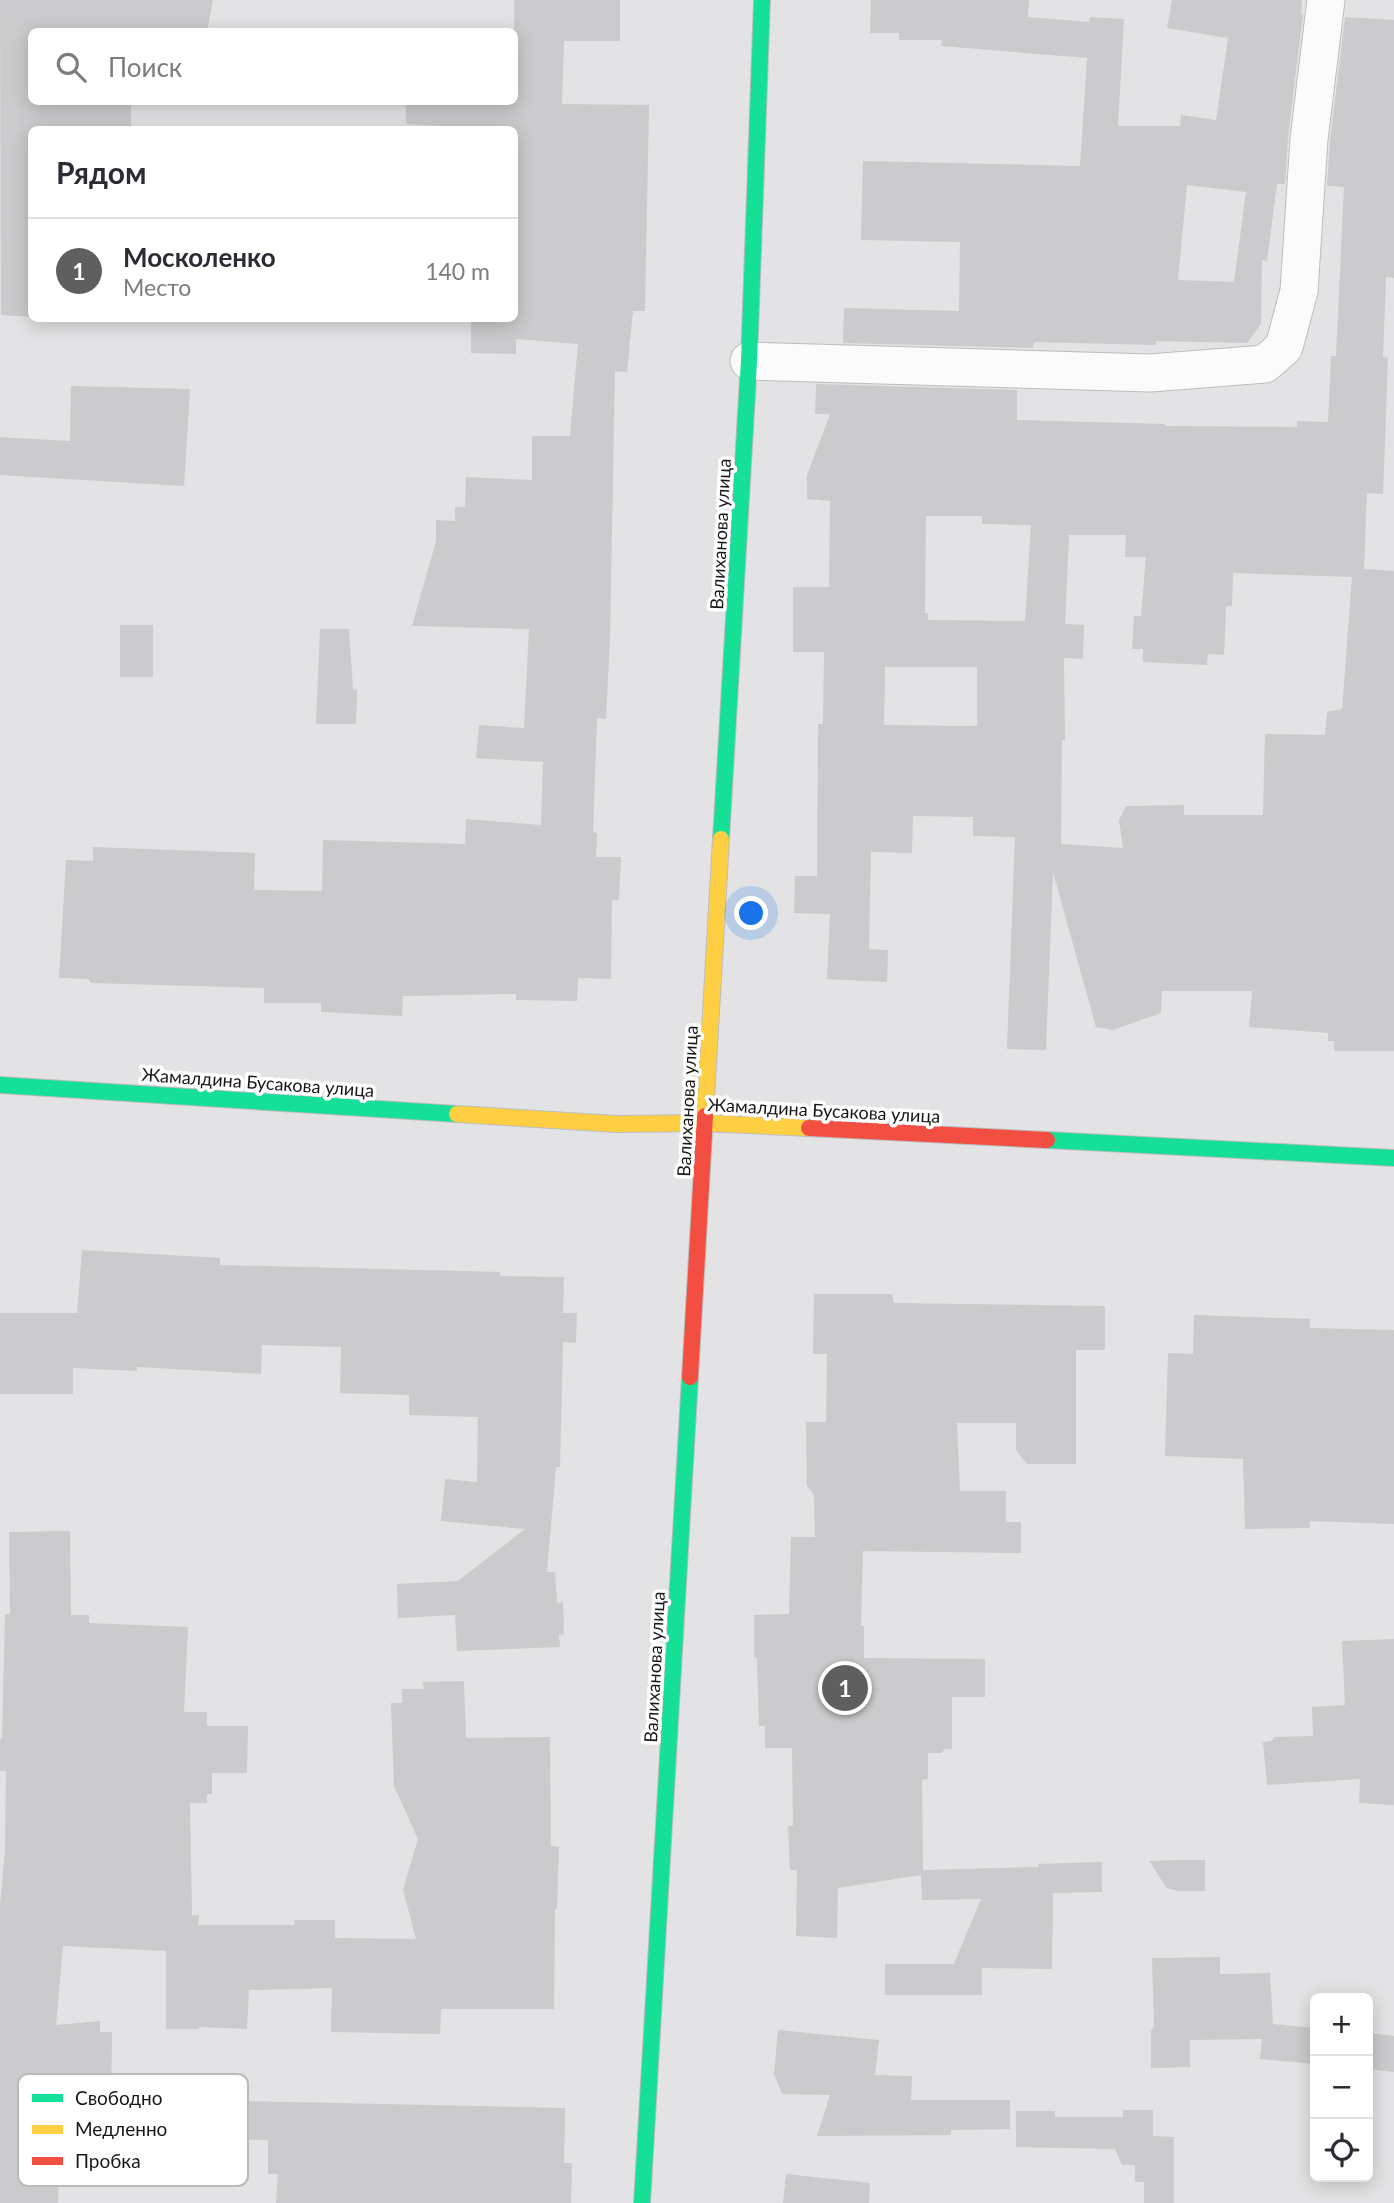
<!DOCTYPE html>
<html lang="ru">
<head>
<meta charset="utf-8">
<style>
  :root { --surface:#fff; --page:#f7f7f7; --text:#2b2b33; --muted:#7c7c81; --line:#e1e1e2; --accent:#605f60 }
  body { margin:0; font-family:Lato,sans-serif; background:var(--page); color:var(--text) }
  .controls { position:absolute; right:21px; bottom:21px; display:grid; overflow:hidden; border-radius:10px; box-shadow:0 4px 18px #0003 }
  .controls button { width:63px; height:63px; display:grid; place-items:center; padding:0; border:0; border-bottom:2px solid var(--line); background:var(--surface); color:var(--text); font:35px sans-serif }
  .you { position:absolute; left:752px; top:914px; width:24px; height:24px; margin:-18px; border:5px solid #fff; border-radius:50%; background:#1a73e8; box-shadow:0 0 0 10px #1a73e833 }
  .badge { display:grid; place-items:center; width:46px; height:46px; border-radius:50%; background:var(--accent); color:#fff; font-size:23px; font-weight:700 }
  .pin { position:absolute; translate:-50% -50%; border:4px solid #fff; box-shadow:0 2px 7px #0006 }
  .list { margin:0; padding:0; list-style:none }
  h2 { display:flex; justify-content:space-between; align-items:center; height:91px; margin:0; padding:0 28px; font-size:30px }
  h2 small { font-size:23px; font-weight:400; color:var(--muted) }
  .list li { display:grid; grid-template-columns:46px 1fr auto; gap:21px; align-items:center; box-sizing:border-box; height:105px; padding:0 28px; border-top:2px solid var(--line) }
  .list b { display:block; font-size:26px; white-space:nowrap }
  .list p { margin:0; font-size:23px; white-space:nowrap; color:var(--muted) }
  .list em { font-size:23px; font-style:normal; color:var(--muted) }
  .icon { flex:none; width:38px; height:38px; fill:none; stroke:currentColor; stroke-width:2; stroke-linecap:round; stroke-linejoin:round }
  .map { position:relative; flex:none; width:1394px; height:2203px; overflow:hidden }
  .search { position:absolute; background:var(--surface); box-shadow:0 4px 18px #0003; left:28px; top:28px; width:490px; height:77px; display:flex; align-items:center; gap:18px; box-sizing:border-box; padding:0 24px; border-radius:10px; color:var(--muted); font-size:26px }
  .panel { position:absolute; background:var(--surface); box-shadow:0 4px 18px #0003; left:28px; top:126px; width:490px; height:196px; border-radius:10px }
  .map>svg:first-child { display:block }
</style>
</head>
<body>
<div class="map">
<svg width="1394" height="2203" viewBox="0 0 1394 2203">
  <rect width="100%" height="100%" fill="#e3e2e4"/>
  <path fill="#cbcacc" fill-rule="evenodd" d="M 0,0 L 213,0 L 207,32 L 32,32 L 32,102 L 131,102 L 131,130 L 32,130 L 32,317 L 1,315 Z
    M 514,0 L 620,0 L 620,41 L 564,41 L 562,104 L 649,105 L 645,311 L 633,311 L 627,372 L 615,371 L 610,637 L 606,719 L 597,718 L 593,832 L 597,833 L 596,857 L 621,857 L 619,900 L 612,900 L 611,979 L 578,978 L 577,1001 L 516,1000 L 516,994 L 403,996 L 402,1016 L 321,1012 L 321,1003 L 264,1003 L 264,988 L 91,983 L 88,979 L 59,978 L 66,860 L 93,861 L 93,847 L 255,853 L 254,890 L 322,891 L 323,840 L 465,844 L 466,819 L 541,825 L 543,762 L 476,758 L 479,725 L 524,728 L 529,629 L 412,626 L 436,541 L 436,520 L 455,521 L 455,507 L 465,507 L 466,477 L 532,480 L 532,436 L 570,436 L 578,344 L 516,339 L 516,354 L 471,353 L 471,318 L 514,318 L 514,130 L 406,124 L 406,102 L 514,102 Z
    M 871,0 L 1029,0 L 1028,17 L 1089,22 L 1090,17 L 1124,19 L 1118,126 L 1180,126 L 1181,115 L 1216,120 L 1228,38 L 1167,28 L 1172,0 L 1302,0 L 1301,14 L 1303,14 L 1288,137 L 1285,184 L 1277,184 L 1267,261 L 1262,260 L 1261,324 L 1247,343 L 1156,341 L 1156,345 L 1034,342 L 1033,348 L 843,343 L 844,308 L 959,311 L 960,242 L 861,240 L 863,161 L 1080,166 L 1087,58 L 941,46 L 942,40 L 899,40 L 899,33 L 870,33 ZM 1187,185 L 1246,192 L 1234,282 L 1178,280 Z
    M 1345,17 L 1394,20 L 1394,278 L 1386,277 L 1383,357 L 1388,358 L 1383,494 L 1367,493 L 1364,569 L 1394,571 L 1394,1051 L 1334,1051 L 1334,1041 L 1328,1041 L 1328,1033 L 1249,1027 L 1252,991 L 1162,991 L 1161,1013 L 1113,1030 L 1096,1027 L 1053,872 L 1046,1050 L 1007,1049 L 1015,837 L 973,836 L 973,817 L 913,816 L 912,853 L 871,852 L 869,949 L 888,950 L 887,982 L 827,979 L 830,914 L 794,913 L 795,876 L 817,876 L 818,724 L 823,724 L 824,652 L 793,652 L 793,587 L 829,587 L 830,501 L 807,499 L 807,475 L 830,414 L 815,414 L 816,384 L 1017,390 L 1017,420 L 1165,424 L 1165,426 L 1297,427 L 1297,421 L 1328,422 L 1331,356 L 1336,356 L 1344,187 L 1327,186 L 1330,141 ZM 926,516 L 982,516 L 982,524 L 1031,525 L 1025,621 L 928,620 L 928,613 L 925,613 ZM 1069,535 L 1126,535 L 1125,557 L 1146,557 L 1141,616 L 1134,616 L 1132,649 L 1143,649 L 1143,662 L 1207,665 L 1208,654 L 1224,655 L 1226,606 L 1232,606 L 1233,573 L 1352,577 L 1342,709 L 1327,712 L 1325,735 L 1265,734 L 1263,815 L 1184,815 L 1184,805 L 1126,806 L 1119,820 L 1123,848 L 1061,844 L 1062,740 L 1065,740 L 1064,658 L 1083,659 L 1084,625 L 1065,624 ZM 885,667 L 977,667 L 977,726 L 884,725 Z
    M 71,386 L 190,389 L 184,486 L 0,475 L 0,437 L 70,441 Z
    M 120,625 L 153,625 L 153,677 L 120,677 Z
    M 320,629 L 349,629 L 353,689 L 357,690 L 356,724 L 316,724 Z
    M 82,1250 L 220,1258 L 220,1265 L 500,1272 L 500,1276 L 564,1277 L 563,1313 L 577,1313 L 576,1343 L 563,1342 L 560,1467 L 556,1467 L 547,1572 L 555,1572 L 557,1603 L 563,1602 L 564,1634 L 559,1635 L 560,1647 L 457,1651 L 455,1615 L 398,1618 L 397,1584 L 458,1581 L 525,1529 L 441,1521 L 445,1479 L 477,1482 L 478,1417 L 409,1415 L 409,1395 L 340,1393 L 341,1347 L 262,1345 L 261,1374 L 137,1367 L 137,1371 L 73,1368 L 73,1394 L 0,1394 L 0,1313 L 77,1313 Z
    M 814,1294 L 892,1294 L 894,1303 L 1105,1306 L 1105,1350 L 1076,1350 L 1076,1464 L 1027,1464 L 1016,1450 L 1016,1423 L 957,1423 L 960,1491 L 1006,1491 L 1006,1522 L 1021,1522 L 1021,1553 L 863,1551 L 861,1626 L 864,1626 L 864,1658 L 985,1659 L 985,1697 L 952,1697 L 952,1749 L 944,1749 L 942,1753 L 928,1753 L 928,1779 L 922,1780 L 923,1870 L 1038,1867 L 1038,1864 L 1102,1862 L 1102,1892 L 1053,1893 L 1052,1969 L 982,1968 L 982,1995 L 885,1995 L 885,1964 L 954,1964 L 981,1899 L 922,1900 L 921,1875 L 838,1888 L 837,1938 L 796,1936 L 797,1870 L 790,1870 L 788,1826 L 793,1826 L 792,1748 L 765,1748 L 765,1726 L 759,1726 L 757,1658 L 754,1658 L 754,1615 L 789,1614 L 791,1537 L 815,1537 L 814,1495 L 807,1486 L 806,1422 L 826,1422 L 827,1354 L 813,1354 Z
    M 1194,1315 L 1310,1319 L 1310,1328 L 1394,1330 L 1394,1524 L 1310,1521 L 1310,1528 L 1245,1529 L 1243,1459 L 1165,1456 L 1168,1353 L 1193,1354 Z
    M 70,1531 L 71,1615 L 89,1615 L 89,1623 L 188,1627 L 184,1712 L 207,1712 L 207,1726 L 248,1726 L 247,1773 L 212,1773 L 212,1794 L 207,1794 L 207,1803 L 190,1803 L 192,1915 L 199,1915 L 198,1925 L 294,1925 L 295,1920 L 335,1920 L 335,1938 L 416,1939 L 403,1890 L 418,1839 L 394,1786 L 391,1703 L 402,1703 L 402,1689 L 424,1689 L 423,1682 L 464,1681 L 466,1738 L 550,1737 L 551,1846 L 559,1847 L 557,1910 L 555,1909 L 554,2009 L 441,2009 L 440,2034 L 331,2032 L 332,1988 L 249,1990 L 247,2029 L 199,2027 L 199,2029 L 166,2029 L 166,1951 L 63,1946 L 56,2025 L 100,2021 L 100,2032 L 112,2032 L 111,2108 L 61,2108 L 58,2203 L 0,2203 L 0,1905 L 5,1850 L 6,1771 L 0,1771 L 0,1739 L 2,1739 L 5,1614 L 10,1614 L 9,1532 Z
    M 1394,1639 L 1394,1805 L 1359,1803 L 1360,1779 L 1267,1785 L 1263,1742 L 1272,1741 L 1274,1737 L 1313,1736 L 1312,1707 L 1345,1705 L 1342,1641 Z
    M 1182,1860 L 1205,1860 L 1205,1891 L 1178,1891 L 1167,1888 L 1149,1861 Z
    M 1220,1957 L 1220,1974 L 1270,1973 L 1273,2024 L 1315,2028 L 1315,2064 L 1260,2059 L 1262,2039 L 1190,2040 L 1190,2067 L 1151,2068 L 1151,2031 L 1154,2026 L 1152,1958 Z
    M 778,2030 L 879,2040 L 875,2075 L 912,2076 L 911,2100 L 1010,2100 L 1010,2129 L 951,2130 L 951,2135 L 817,2136 L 830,2095 L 782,2094 L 774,2074 Z
    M 1368,2033 L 1394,2036 L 1394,2072 L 1368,2069 Z
    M 117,2089 L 197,2090 L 197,2100 L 565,2108 L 564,2163 L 572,2163 L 571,2203 L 276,2203 L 278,2174 L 268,2174 L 268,2140 L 116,2136 Z
    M 1123,2110 L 1153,2110 L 1153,2136 L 1174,2137 L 1174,2203 L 1144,2203 L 1144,2182 L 1135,2182 L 1135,2165 L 1122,2165 L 1115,2149 L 1016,2147 L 1016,2111 L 1055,2111 L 1055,2117 L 1123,2117 Z
    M 786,2174 L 870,2183 L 869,2203 L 783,2203 Z"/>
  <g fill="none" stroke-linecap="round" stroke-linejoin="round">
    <g stroke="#bdbdbe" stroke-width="39">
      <path id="street" d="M 749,361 L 1150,373 L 1265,364 L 1284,347 L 1299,291 L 1309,139 L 1326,0"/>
    </g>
    <g stroke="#bdbdbe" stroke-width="18">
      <path id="fast" d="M 721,839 L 749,361 L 762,0
        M 0,1085 L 457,1114
        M 1047,1140 L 1394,1158
        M 642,2203 L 690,1377"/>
    </g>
    <g stroke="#bdbdbe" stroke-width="18">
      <path id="slow" d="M 457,1114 L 616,1124 L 704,1123 L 809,1128
        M 705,1116 L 721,839"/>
    </g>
    <g stroke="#bdbdbe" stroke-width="18">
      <path id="jam" d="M 809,1128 L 1047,1140
        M 690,1377 L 705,1116"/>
    </g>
    <use href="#street" stroke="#fbfbfb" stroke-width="37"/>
    <use href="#fast" stroke="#16e098" stroke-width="16"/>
    <use href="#slow" stroke="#ffcf43" stroke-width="16"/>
    <use href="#jam" stroke="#f24e42" stroke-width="16"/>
  </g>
  <g text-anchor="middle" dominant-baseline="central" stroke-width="7" stroke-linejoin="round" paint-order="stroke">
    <g font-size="18" fill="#191819" stroke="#fff">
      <text transform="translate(720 534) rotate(-87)">Валиханова улица</text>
      <text transform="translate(258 1082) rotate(4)">Жамалдина Бусакова улица</text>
      <text transform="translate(687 1101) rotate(-87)">Валиханова улица</text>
      <text transform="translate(824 1110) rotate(3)">Жамалдина Бусакова улица</text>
      <text transform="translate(654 1667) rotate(-87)">Валиханова улица</text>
    </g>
  </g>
  <rect x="18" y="2074" width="230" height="112" rx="10" fill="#fff" stroke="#bababa" stroke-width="2"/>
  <rect x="32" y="2094" width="31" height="8" fill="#16e098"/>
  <rect x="32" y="2125" width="31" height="9" fill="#ffcf43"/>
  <rect x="32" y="2157" width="31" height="8" fill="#f24e42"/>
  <g font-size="19" fill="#191819">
    <text x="75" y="2105">Свободно</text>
    <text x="75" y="2136">Медленно</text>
    <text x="75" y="2168">Пробка</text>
  </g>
</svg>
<div class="controls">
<button>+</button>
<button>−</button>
<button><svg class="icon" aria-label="locate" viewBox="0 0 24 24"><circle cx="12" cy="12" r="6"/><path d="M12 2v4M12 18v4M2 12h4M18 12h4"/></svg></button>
</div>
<div class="you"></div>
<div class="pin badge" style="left:845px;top:1688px">1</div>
<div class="search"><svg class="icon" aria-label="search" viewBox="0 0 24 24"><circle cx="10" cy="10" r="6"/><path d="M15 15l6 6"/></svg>Поиск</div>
<section class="panel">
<h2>Рядом<small></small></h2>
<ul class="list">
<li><span class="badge">1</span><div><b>Москоленко</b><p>Место</p></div><em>140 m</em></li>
</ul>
</section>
</div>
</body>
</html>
